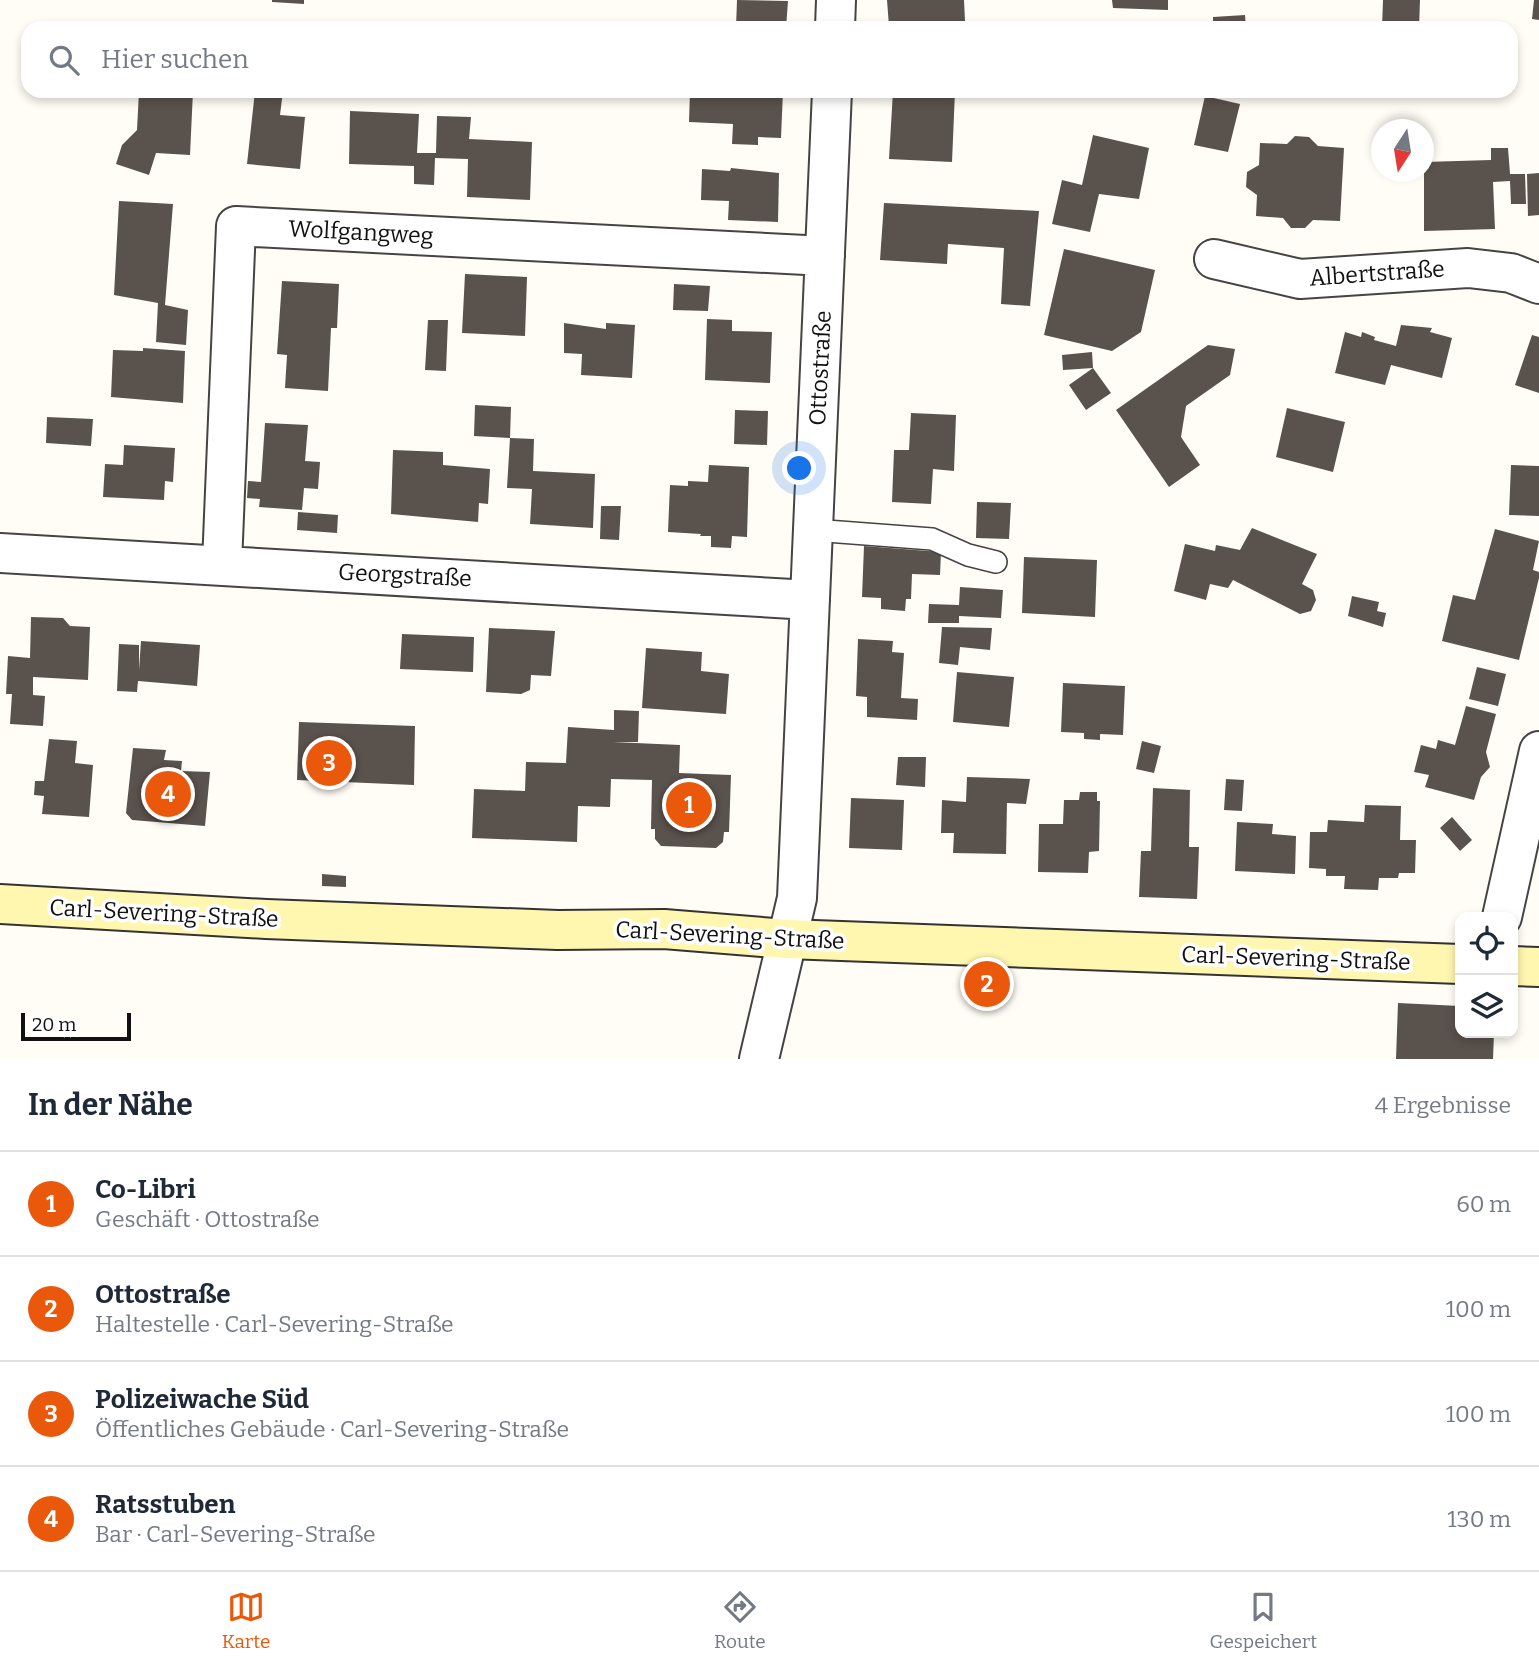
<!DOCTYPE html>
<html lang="de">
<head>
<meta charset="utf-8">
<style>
  :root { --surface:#fff; --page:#f6f6f7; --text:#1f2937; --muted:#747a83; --line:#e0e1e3; --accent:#ea580c }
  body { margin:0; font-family:Bitter,serif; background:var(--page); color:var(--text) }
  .controls { position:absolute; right:21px; bottom:21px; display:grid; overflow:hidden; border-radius:14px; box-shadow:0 4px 10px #0003 }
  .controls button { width:63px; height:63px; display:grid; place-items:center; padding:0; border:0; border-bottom:2px solid var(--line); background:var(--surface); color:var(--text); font:35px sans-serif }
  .compass { position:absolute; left:1371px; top:119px; width:63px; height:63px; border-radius:50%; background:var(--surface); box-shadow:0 4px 10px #0003; rotate:192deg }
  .scale { position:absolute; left:21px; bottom:18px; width:110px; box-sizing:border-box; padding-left:7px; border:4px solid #111; border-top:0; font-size:19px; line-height:24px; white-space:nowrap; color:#111; -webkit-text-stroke:5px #fff; paint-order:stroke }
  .you { position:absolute; left:800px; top:469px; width:24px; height:24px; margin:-18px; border:5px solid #fff; border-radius:50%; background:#1a73e8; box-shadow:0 0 0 10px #1a73e833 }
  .badge { display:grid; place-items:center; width:46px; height:46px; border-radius:50%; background:var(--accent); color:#fff; font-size:23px; font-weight:700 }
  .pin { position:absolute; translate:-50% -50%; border:4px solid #fff; box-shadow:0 2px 7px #0006 }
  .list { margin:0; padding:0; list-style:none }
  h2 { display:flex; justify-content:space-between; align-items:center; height:91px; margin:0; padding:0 28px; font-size:30px }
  h2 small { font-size:23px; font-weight:400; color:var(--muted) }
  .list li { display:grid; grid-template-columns:46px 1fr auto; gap:21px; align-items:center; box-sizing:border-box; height:105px; padding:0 28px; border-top:2px solid var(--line) }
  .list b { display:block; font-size:26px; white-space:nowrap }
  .list p { margin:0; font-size:23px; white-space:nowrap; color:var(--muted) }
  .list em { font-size:23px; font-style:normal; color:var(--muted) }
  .icon { flex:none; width:38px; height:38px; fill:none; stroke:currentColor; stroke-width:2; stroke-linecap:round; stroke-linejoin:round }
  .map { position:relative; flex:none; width:1539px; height:1059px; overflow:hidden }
  .search { position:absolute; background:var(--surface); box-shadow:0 4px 10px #0003; left:21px; right:21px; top:21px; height:77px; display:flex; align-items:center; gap:18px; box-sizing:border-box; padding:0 24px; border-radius:21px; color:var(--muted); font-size:26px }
  .sheet { height:511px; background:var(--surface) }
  nav { display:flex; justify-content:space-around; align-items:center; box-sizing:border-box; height:98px; border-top:2px solid var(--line); background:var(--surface); font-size:19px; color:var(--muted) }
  nav a { display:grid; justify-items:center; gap:4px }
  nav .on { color:var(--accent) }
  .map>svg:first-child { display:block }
</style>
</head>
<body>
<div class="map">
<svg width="1539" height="1059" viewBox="0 0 1539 1059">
  <rect width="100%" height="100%" fill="#fffdf5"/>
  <path fill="#5a524d" d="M 272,0 L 304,0 L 304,4 L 272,2 Z
    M 737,0 L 788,1 L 786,28 L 736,28 Z
    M 887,0 L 964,0 L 965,21 L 889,26 Z
    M 1112,0 L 1168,0 L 1168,10 L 1113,8 Z
    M 1383,0 L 1420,0 L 1419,28 L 1382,28 Z
    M 1534,0 L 1539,0 L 1539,20 L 1532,19 Z
    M 1245,15 L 1246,28 L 1213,28 L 1213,17 Z
    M 139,91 L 193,91 L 190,155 L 156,153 L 149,175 L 116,164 L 122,145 L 137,130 Z
    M 198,91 L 226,91 L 226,95 L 198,93 Z
    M 255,91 L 283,91 L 280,115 L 305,117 L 300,169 L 247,164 Z
    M 690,91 L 783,91 L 781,138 L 758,137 L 758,145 L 732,144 L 733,124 L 689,122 Z
    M 893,91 L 955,91 L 952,162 L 889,159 Z
    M 1205,96 L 1240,104 L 1228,152 L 1194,145 Z
    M 350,111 L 419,114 L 417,153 L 436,153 L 437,116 L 471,117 L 469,139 L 532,142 L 530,200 L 467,197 L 468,159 L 435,158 L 434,185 L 414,184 L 414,166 L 349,164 Z
    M 1093,135 L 1149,148 L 1139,199 L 1099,194 L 1090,232 L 1052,224 L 1062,180 L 1082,185 Z
    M 1295,136 L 1309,137 L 1318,146 L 1344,148 L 1340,221 L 1313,220 L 1305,228 L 1291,228 L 1283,218 L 1256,216 L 1257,195 L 1246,187 L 1247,172 L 1259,165 L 1260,143 L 1287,144 Z
    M 1491,148 L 1508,148 L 1510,174 L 1525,174 L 1526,204 L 1511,204 L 1510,181 L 1493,182 L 1495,229 L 1424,231 L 1424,162 L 1491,160 Z
    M 731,168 L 779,173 L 778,222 L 728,220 L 729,201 L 701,200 L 702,169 L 730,171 Z
    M 1539,173 L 1539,215 L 1528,216 L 1527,174 Z
    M 119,201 L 173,204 L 165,305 L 188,310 L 186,345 L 156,342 L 158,303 L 114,295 Z
    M 884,203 L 1039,211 L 1030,306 L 1001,304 L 1004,248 L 948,244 L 947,264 L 880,260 Z
    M 1064,249 L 1155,270 L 1141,332 L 1112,351 L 1044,335 Z
    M 465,274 L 527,277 L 525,336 L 462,333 Z
    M 282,281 L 339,284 L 337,328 L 331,328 L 328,391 L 285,388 L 287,355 L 277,354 Z
    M 674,284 L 710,286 L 708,311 L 673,310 Z
    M 707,319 L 732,320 L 732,331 L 772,332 L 770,383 L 705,380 Z
    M 428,320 L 448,320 L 446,371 L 425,370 Z
    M 564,323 L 606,329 L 606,323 L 635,325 L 632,378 L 581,375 L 582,354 L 564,353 Z
    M 1401,325 L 1432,328 L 1430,332 L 1452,338 L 1442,378 L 1391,365 L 1385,385 L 1335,373 L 1345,332 L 1361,337 L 1362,332 L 1375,337 L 1374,340 L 1396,346 Z
    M 1532,335 L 1539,337 L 1539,393 L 1515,385 Z
    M 1208,345 L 1235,349 L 1230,375 L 1186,406 L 1181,437 L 1200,465 L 1169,487 L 1116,410 Z
    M 143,348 L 185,351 L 183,403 L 111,397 L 113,350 L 143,351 Z
    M 1092,352 L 1093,368 L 1111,393 L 1086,410 L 1069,385 L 1093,368 L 1063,370 L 1062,355 Z
    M 475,405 L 511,407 L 510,438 L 474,436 Z
    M 1287,408 L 1345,422 L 1333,472 L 1276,457 Z
    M 735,410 L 768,411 L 767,445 L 734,444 Z
    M 911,413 L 956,415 L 954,471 L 933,469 L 931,504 L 892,502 L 894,450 L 909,450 Z
    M 47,417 L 93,419 L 91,446 L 46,443 Z
    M 265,423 L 308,425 L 305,461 L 320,462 L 318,489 L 304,488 L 302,510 L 259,507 L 260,499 L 247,498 L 248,481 L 261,482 Z
    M 510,438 L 534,439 L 533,471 L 595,474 L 593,528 L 530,524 L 532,489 L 507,488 Z
    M 124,445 L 175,448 L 173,482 L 165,481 L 164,500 L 103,497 L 105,464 L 123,465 Z
    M 393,450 L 443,452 L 443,465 L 490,469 L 488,504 L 479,503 L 478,522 L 391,514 Z
    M 709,465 L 749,467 L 747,537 L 732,536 L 731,548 L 711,547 L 711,536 L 700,536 L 701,534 L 668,532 L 670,485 L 688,486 L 688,481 L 708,482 Z
    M 1511,465 L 1539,466 L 1539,516 L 1509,515 Z
    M 977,502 L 1011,503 L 1009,539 L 976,538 Z
    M 601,506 L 621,506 L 619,540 L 600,539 Z
    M 298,512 L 338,515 L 337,533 L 297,530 Z
    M 1252,528 L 1317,554 L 1302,584 L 1313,590 L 1316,600 L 1311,611 L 1300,614 L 1233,580 L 1228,588 L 1210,584 L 1206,600 L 1174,591 L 1185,544 L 1215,551 L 1216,545 L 1240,550 Z
    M 1495,529 L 1539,541 L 1533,570 L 1539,572 L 1539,578 L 1519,660 L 1442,641 L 1453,595 L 1475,600 Z
    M 864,546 L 941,552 L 940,575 L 912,574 L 911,599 L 906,599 L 905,611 L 881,609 L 881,598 L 862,597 Z
    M 1024,557 L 1097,560 L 1095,617 L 1022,613 Z
    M 960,587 L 1003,590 L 1001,618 L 959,616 L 959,623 L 928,623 L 929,604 L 959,605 Z
    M 1352,596 L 1379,602 L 1377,611 L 1386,613 L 1383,627 L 1348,616 Z
    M 31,617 L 63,618 L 70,626 L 90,627 L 88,680 L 33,677 L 33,695 L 45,696 L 43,726 L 10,724 L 12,694 L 6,694 L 8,656 L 30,658 Z
    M 942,627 L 992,628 L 990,650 L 960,647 L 958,665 L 939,663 Z
    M 489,628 L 555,631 L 551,676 L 531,675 L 530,690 L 521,694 L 486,692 Z
    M 402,634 L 474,637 L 473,672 L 400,669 Z
    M 858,639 L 893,641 L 892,652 L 904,653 L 901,698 L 918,699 L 917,720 L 867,717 L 867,697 L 856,696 Z
    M 141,641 L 200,645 L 197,686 L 138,681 L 137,692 L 117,691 L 119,644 L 139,645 L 139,670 Z
    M 646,648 L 702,652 L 701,671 L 729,674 L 726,714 L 642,708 Z
    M 1477,667 L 1506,674 L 1498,706 L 1469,699 Z
    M 957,672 L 1014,677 L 1009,727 L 953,722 Z
    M 1063,683 L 1125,686 L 1123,735 L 1100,734 L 1100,740 L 1084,739 L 1084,733 L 1061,732 Z
    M 1466,706 L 1496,714 L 1486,752 L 1490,767 L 1481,777 L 1474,800 L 1425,787 L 1429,775 L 1414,772 L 1421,745 L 1436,749 L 1438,740 L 1455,745 Z
    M 614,710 L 639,711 L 638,742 L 613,742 L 680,745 L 679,773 L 731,775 L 729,832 L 724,832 L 723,842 L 716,848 L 661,846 L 655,839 L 655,829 L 651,829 L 652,780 L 611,779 L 610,807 L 578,806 L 577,842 L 472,838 L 474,789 L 525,791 L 526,762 L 566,763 L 568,727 L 614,730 Z
    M 299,722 L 415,726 L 414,785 L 297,780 Z
    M 49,739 L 77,741 L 75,763 L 93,765 L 89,817 L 42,814 L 44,796 L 34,795 L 35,781 L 44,781 Z
    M 1142,741 L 1161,746 L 1154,773 L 1136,769 Z
    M 133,748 L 166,750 L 164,760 L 182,761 L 181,771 L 210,772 L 205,826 L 132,820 L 126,813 Z
    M 898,757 L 926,757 L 925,787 L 896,785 Z
    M 967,777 L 1030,779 L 1026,804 L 1007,803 L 1006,854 L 953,853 L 954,833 L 941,833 L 942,800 L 966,802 Z
    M 1226,779 L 1244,780 L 1242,811 L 1224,810 Z
    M 1153,788 L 1190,790 L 1189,847 L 1199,847 L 1197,899 L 1139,897 L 1141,851 L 1151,851 Z
    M 1080,792 L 1097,792 L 1097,801 L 1100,801 L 1099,851 L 1089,852 L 1088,873 L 1038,872 L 1039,824 L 1063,824 L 1064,800 L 1079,800 Z
    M 851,798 L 904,800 L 902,850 L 849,848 Z
    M 1365,805 L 1401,806 L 1400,840 L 1416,840 L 1415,873 L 1399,873 L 1398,878 L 1379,878 L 1378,890 L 1344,889 L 1345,876 L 1326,876 L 1326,869 L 1309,868 L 1310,832 L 1327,832 L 1328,820 L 1364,822 Z
    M 1452,817 L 1472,840 L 1460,851 L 1440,828 Z
    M 1237,822 L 1273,824 L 1272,834 L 1296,836 L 1295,874 L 1235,871 Z
    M 322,874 L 346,876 L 346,887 L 322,886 Z
    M 1398,1003 L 1460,1006 L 1460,1033 L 1494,1033 L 1493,1059 L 1396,1059 Z"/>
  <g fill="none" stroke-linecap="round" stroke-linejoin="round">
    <g stroke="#444" stroke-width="24">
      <path id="lane" d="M 813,530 L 932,539 L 968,555 L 996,562"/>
    </g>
    <g stroke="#444" stroke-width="42">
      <path id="street" d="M 835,28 L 836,0
        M 1214,259 L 1300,279 L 1468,268 L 1511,273 L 1539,284
        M 0,553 L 810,600
        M 222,564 L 236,226 L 825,256
        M 1502,917 L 1539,751
        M 759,1059 L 797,898 L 832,91"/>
    </g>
    <g stroke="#333" stroke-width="42">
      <path id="secondary" d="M 0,904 L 266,919 L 558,930 L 664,929 L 787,939 L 1460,964
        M 1513,966 L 1539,967"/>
    </g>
    <use href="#lane" stroke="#fff" stroke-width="21"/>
    <use href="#street" stroke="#fff" stroke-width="38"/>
    <use href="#secondary" stroke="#fff6b0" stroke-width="38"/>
  </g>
  <g text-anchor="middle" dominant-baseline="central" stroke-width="7" stroke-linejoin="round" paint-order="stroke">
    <g font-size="23" fill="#111" stroke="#fff">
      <text transform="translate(361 232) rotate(3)">Wolfgangweg</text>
      <text transform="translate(1377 273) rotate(-4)">Albertstraße</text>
      <text transform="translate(820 368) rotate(-87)">Ottostraße</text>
      <text transform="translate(405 575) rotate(3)">Georgstraße</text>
      <text transform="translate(164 913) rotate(3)">Carl-Severing-Straße</text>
      <text transform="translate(730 935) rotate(3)">Carl-Severing-Straße</text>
      <text transform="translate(1296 958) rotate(2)">Carl-Severing-Straße</text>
    </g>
  </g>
</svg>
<div class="controls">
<button><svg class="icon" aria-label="locate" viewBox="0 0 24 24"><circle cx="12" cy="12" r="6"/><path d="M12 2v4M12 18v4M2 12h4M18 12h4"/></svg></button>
<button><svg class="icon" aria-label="layers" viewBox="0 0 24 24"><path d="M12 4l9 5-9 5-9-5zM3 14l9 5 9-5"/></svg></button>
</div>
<svg class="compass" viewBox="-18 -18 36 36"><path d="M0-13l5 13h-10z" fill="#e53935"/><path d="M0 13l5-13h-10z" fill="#747a83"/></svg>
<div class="scale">20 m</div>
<div class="you"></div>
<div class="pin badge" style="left:689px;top:805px">1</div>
<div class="pin badge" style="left:987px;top:984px">2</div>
<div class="pin badge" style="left:329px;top:763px">3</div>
<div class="pin badge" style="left:168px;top:794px">4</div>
<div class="search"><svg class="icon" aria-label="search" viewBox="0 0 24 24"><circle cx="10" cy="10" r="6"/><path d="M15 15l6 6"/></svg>Hier suchen</div>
</div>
<section class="sheet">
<h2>In der Nähe<small>4 Ergebnisse</small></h2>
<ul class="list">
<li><span class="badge">1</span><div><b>Co-Libri</b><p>Geschäft · Ottostraße</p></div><em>60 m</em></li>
<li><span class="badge">2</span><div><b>Ottostraße</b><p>Haltestelle · Carl-Severing-Straße</p></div><em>100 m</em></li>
<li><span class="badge">3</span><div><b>Polizeiwache Süd</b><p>Öffentliches Gebäude · Carl-Severing-Straße</p></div><em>100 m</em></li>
<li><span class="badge">4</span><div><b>Ratsstuben</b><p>Bar · Carl-Severing-Straße</p></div><em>130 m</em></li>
</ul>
</section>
<nav>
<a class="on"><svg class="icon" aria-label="map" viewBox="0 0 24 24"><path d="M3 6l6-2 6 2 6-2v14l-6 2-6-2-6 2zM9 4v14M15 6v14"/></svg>Karte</a>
<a><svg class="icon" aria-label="directions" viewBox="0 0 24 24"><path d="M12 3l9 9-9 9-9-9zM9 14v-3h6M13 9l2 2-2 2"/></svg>Route</a>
<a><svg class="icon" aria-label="saved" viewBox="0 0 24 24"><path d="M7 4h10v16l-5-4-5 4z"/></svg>Gespeichert</a>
</nav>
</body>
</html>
